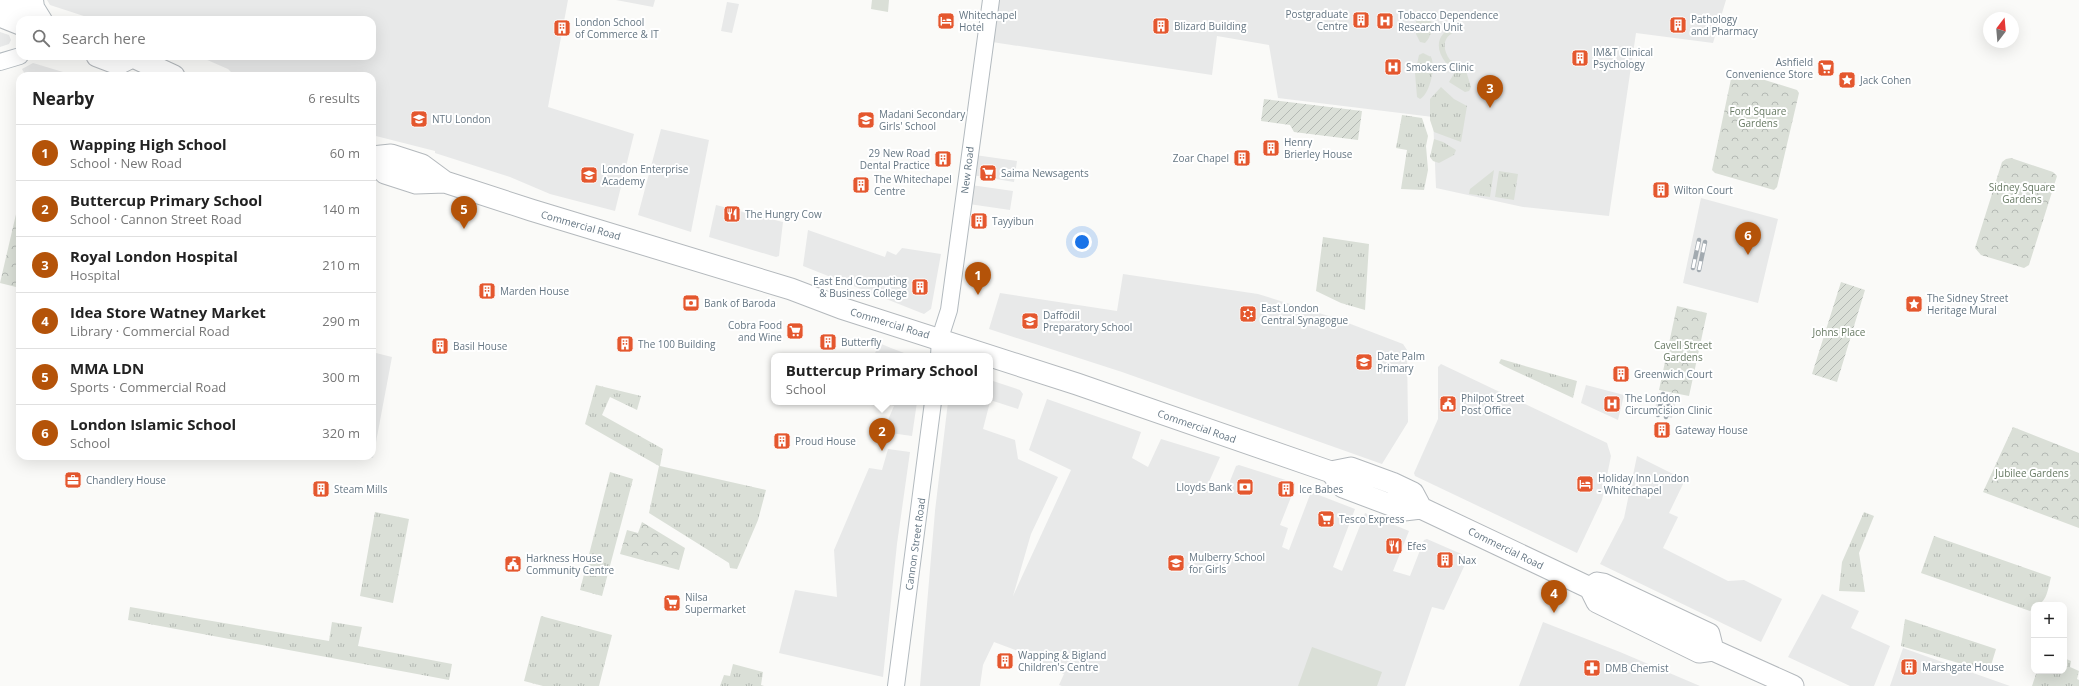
<!DOCTYPE html>
<html lang="en">
<head>
<meta charset="utf-8">
<style>
  :root { --surface:#fff; --page:#f2f2f2; --text:#222; --muted:#767676; --line:#e0e0e0; --accent:#b45309 }
  body { margin:0; font-family:"Open Sans",sans-serif; background:var(--page); color:var(--text) }
  .controls { position:absolute; right:12px; bottom:12px; display:grid; overflow:hidden; border-radius:8px; box-shadow:0 4px 16px #0002 }
  .controls button { width:36px; height:36px; display:grid; place-items:center; padding:0; border:0; border-bottom:1px solid var(--line); background:var(--surface); color:var(--text); font:20px sans-serif }
  .compass { position:absolute; left:1983px; top:12px; width:36px; height:36px; border-radius:50%; background:var(--surface); box-shadow:0 4px 16px #0002; rotate:16deg }
  .you { position:absolute; left:1082px; top:242px; width:14px; height:14px; margin:-10px; border:3px solid #fff; border-radius:50%; background:#1a73e8; box-shadow:0 0 0 6px #1a73e833 }
  .badge { display:grid; place-items:center; width:26px; height:26px; border-radius:50%; background:var(--accent); color:#fff; font-size:13px; font-weight:700 }
  .pin { position:absolute; translate:-50% -33px; filter:drop-shadow(0 1px 2px #0008) }
  .pin::after { content:''; position:absolute; top:21px; width:14px; height:12px; background:inherit; clip-path:polygon(0 0,100% 0,50% 100%) }
  .popup { position:absolute; left:771px; top:353px; width:222px; height:52px; box-sizing:border-box; display:grid; place-content:center; border-radius:8px; background:var(--surface); filter:drop-shadow(0 1px 3px #0005); font-size:13px; white-space:nowrap; color:var(--muted) }
  .popup b { font-size:15px; color:var(--text) }
  .popup::after { content:''; position:absolute; left:50%; top:100%; margin-left:-8px; border:8px solid transparent; border-top-color:var(--surface) }
  .list { margin:0; padding:0; list-style:none }
  h2 { display:flex; justify-content:space-between; align-items:center; height:52px; margin:0; padding:0 16px; font-size:17px }
  h2 small { font-size:13px; font-weight:400; color:var(--muted) }
  .list li { display:grid; grid-template-columns:26px 1fr auto; gap:12px; align-items:center; box-sizing:border-box; height:56px; padding:0 16px; border-top:1px solid var(--line) }
  .list b { display:block; font-size:15px; white-space:nowrap }
  .list p { margin:0; font-size:13px; white-space:nowrap; color:var(--muted) }
  .list em { font-size:13px; font-style:normal; color:var(--muted) }
  .icon { flex:none; width:22px; height:22px; fill:none; stroke:currentColor; stroke-width:2; stroke-linecap:round; stroke-linejoin:round }
  .map { position:relative; flex:none; width:2079px; height:686px; overflow:hidden }
  .search { position:absolute; background:var(--surface); box-shadow:0 4px 16px #0002; left:16px; top:16px; width:360px; height:44px; display:flex; align-items:center; gap:10px; box-sizing:border-box; padding:0 14px; border-radius:12px; color:var(--muted); font-size:15px }
  .panel { position:absolute; background:var(--surface); box-shadow:0 4px 16px #0002; left:16px; top:72px; width:360px; height:388px; border-radius:12px }
  .map>svg:first-child { display:block }
</style>
</head>
<body>
<div class="map">
<svg width="2079" height="686" viewBox="0 0 2079 686">
  <defs>
    <pattern id="grass-tufts" width="24" height="20" patternUnits="userSpaceOnUse"><rect width="24" height="20" fill="#dadfd7"/><path d="M3 7l-1-3M5 7V3M7 7l1-3M15 17l-1-3M17 17v-4M19 17l1-3" fill="none" stroke="#b4b9b4"/></pattern>
    <pattern id="park-crowns" width="20" height="18" patternUnits="userSpaceOnUse"><rect width="20" height="18" fill="#dadfd7"/><path d="M2 6a3 3 0 1 1 6 0M12 15a3 3 0 1 1 6 0" fill="none" stroke="#b4b9b4"/></pattern>
    <pattern id="garden-furrows" width="10" height="10" patternUnits="userSpaceOnUse"><rect width="10" height="10" fill="#dadfd7"/><path d="M-1 1l2-2M0 10L10 0M9 11l2-2" fill="none" stroke="#b4b9b4"/></pattern>
  </defs>
  <rect width="100%" height="100%" fill="#fafaf8"/>
  <path fill="#e8e9e9" d="M 47,0 L 568,0 L 548,107 L 634,134 L 615,211 L 550,194 L 510,177 L 435,153 L 435,151 L 372,135 L 372,76 L 235,76 L 228,69 L 198,56 L 372,56 L 372,20 L 96,20 L 50,5 Z
    M 616,0 L 655,0 L 653,7 Z
    M 997,0 L 1726,0 L 1713,43 L 1636,33 L 1609,216 L 1523,207 L 1436,188 L 1433,117 L 1278,98 L 1269,45 L 1217,36 L 1212,75 L 992,42 Z
    M 727,2 L 739,4 L 732,33 L 721,31 Z
    M 0,32 L 9,35 L 11,40 L 9,44 L 0,47 Z
    M 33,63 L 73,75 L 80,76 L 26,76 L 22,69 Z
    M 661,129 L 709,140 L 691,232 L 638,215 Z
    M 975,155 L 1017,161 L 1014,182 L 972,175 Z
    M 971,185 L 1013,191 L 1010,210 L 969,204 Z
    M 1701,198 L 1778,219 L 1758,303 L 1683,283 Z
    M 716,205 L 783,222 L 779,256 L 776,257 L 709,237 Z
    M 808,230 L 885,257 L 887,251 L 896,255 L 902,248 L 941,254 L 931,309 L 924,314 L 803,266 Z
    M 1123,274 L 1258,294 L 1335,318 L 1403,344 L 1407,350 L 1408,422 L 1382,464 L 1122,372 L 989,329 L 1000,293 L 1117,311 Z
    M 879,343 L 891,348 L 912,356 L 874,356 Z
    M 372,352 L 392,357 L 373,458 L 362,456 L 372,456 Z
    M 1441,364 L 1607,443 L 1611,456 L 1602,500 L 1577,553 L 1415,476 L 1414,473 L 1438,419 L 1438,367 Z
    M 990,380 L 1020,390 L 1023,394 L 1018,409 L 990,400 Z
    M 1586,385 L 1624,395 L 1618,420 L 1581,403 Z
    M 1658,393 L 1677,397 L 1672,418 L 1654,414 Z
    M 1047,399 L 1141,432 L 1132,458 L 1148,467 L 1161,439 L 1220,457 L 1208,484 L 1226,491 L 1236,466 L 1239,465 L 1295,483 L 1295,487 L 1280,525 L 1288,528 L 1282,547 L 1289,550 L 1311,492 L 1355,509 L 1333,567 L 1342,571 L 1365,513 L 1409,531 L 1393,571 L 1410,576 L 1424,540 L 1427,539 L 1466,556 L 1467,560 L 1444,610 L 1432,607 L 1405,686 L 1062,686 L 1059,685 L 1064,674 L 1041,664 L 1042,660 L 994,642 L 983,665 L 980,686 L 920,686 L 935,511 L 948,402 L 990,402 L 983,429 L 1015,440 L 1018,459 L 1058,477 L 1031,534 L 1013,596 L 1071,470 L 1029,450 Z
    M 883,402 L 917,402 L 912,436 L 883,432 L 894,406 Z
    M 888,449 L 910,452 L 897,544 L 883,677 L 779,653 L 795,590 L 837,597 L 834,550 L 869,468 L 882,470 Z
    M 1637,456 L 1685,480 L 1669,513 L 1678,517 L 1663,548 L 1728,581 L 1744,580 L 1782,599 L 1761,642 L 1600,564 L 1624,518 Z
    M 1822,594 L 1859,611 L 1851,628 L 1890,646 L 1874,686 L 1850,686 L 1788,657 Z
    M 1543,622 L 1620,652 L 1700,686 L 1519,686 Z
    M 1903,648 L 1976,674 L 2010,686 L 1890,686 Z"/>
  <path fill="url(#grass-tufts)" d="M 1421,17 L 1431,20 C 1433,28 1431,37 1425,43 L 1420,42 L 1416,34 L 1416,20 Z
    M 1455,26 L 1457,31 C 1442,36 1442,49 1450,60 L 1458,63 L 1458,66 L 1446,63 C 1434,48 1437,33 1455,26 Z
    M 1423,53 L 1431,57 C 1436,66 1430,94 1420,99 L 1417,97 L 1415,73 L 1419,55 Z
    M 1460,70 L 1466,71 L 1471,87 L 1469,91 L 1465,92 L 1449,82 L 1455,72 Z
    M 1441,87 L 1454,99 L 1467,106 L 1461,142 L 1434,132 L 1430,120 L 1430,99 Z
    M 1402,115 L 1422,118 L 1428,136 L 1426,146 L 1428,170 L 1424,190 L 1401,189 L 1407,150 L 1396,148 Z
    M 1434,139 L 1443,142 L 1456,150 L 1454,155 L 1439,163 L 1433,161 L 1430,157 Z
    M 1494,170 L 1490,197 L 1469,194 L 1470,189 Z
    M 1499,171 L 1518,174 L 1514,200 L 1495,197 Z
    M 1323,237 L 1369,244 L 1365,310 L 1341,303 L 1316,291 Z
    M 1501,359 L 1577,381 L 1573,398 L 1504,366 L 1499,363 Z
    M 596,385 L 641,396 L 637,410 L 610,397 L 602,415 L 663,449 L 660,466 L 766,490 L 758,520 L 737,569 L 730,568 L 729,563 L 649,513 L 659,466 L 585,424 Z
    M 610,472 L 633,479 L 602,596 L 580,590 Z
    M 375,512 L 409,519 L 393,603 L 360,596 Z
    M 1864,512 L 1874,516 L 1859,553 L 1865,592 L 1839,591 L 1842,562 Z
    M 1934,536 L 2051,577 C 2048,588 2047,605 2034,605 L 2034,608 L 2030,611 L 1921,573 Z
    M 130,607 L 329,641 L 332,622 L 362,627 L 358,646 L 452,664 L 449,680 L 128,620 Z
    M 541,616 L 612,635 L 599,686 L 543,686 L 524,681 Z
    M 1905,619 L 1996,649 L 1989,672 L 1901,646 Z
    M 2064,658 L 2071,661 L 2070,667 L 2079,671 L 2077,679 L 2079,680 L 2079,686 L 2032,686 L 2037,671 L 2064,671 Z
    M 733,664 L 763,672 L 761,685 L 764,686 L 720,686 L 724,675 L 730,676 Z"/>
  <path fill="url(#park-crowns)" d="M 1736,71 L 1797,90 L 1799,93 L 1777,187 L 1774,190 L 1715,173 L 1712,170 L 1732,74 Z
    M 2011,158 L 2053,172 L 2057,176 L 2029,265 L 2024,268 L 1981,255 L 1975,248 L 2002,162 L 2006,159 Z
    M 20,197 L 20,288 L 0,283 Z
    M 1677,306 L 1707,313 L 1689,396 L 1659,390 Z
    M 2013,427 L 2079,453 L 2079,528 L 1983,492 Z
    M 642,522 L 685,548 L 679,570 L 620,554 L 627,530 L 638,533 Z"/>
  <path fill="url(#garden-furrows)" d="M 1264,99 L 1362,111 L 1358,140 L 1294,132 L 1290,125 L 1261,121 Z
    M 1841,282 L 1865,290 L 1837,382 L 1812,374 Z"/>
  <path fill="#dadfd7" d="M 872,0 L 889,0 L 888,12 L 871,9 Z
    M 1312,647 L 1382,672 L 1377,686 L 1298,686 Z"/>
  <g fill="none" stroke-linecap="round" stroke-linejoin="round">
    <g stroke="#b3babf" stroke-width="18">
      <path id="secondary" d="M 35,0 L 36,7 L 44,20
        M 0,62 L 20,56
        M 939,356 L 940,338 L 949,310 L 991,0
        M 896,686 L 933,402"/>
    </g>
    <g stroke="#b4b9bd" stroke-width="23">
      <path id="highway" d="M 0,4 L 4,2 L 27,10 L 40,20
        M 0,16 L 20,24
        M 97,56 L 118,64 L 132,57
        M 131,56 L 174,76
        M 372,157 L 391,155 L 422,165 L 445,182 L 531,210 L 791,289 L 841,308 L 1077,384 L 1331,472 L 1351,468 L 1392,483 L 1413,493 L 1421,508
        M 372,159 L 385,173 L 416,183 L 445,182
        M 1331,472 L 1343,487 L 1404,510 L 1421,508 L 1590,588 L 1597,602 L 1699,652 L 1713,650 L 1793,686
        M 1590,588 L 1597,583 L 1603,584 L 1709,634 L 1713,650"/>
    </g>
    <use href="#secondary" stroke="#fff" stroke-width="16"/>
    <use href="#highway" stroke="#fff" stroke-width="21"/>
    <g stroke="#a2aab0" stroke-width="4.5">
      <path id="rail" d="M 1693,268 L 1699,240
        M 1699,270 L 1705,242
        M 1658,415 L 1663,394
        M 1666,417 L 1671,396"/>
    </g>
    <use href="#rail" stroke="#fff" stroke-width="3" stroke-dasharray="9" stroke-linecap="butt"/>
  </g>
  <defs>
    <g id="building-square" transform="scale(0.9)"><rect x="-9" y="-9" width="18" height="18" rx="4" fill="#e4572e" stroke="#fff"/><path d="M-4-6H4V6H1V3H-1V6H-4ZM-2.5-4.3h1.7v1.8h-1.7ZM.8-4.3h1.7v1.8H.8ZM-2.5-1h1.7V.8h-1.7ZM.8-1h1.7V.8H.8Z" fill="#fff"/></g>
    <g id="hotel-square" transform="scale(0.9)"><rect x="-9" y="-9" width="18" height="18" rx="4" fill="#e4572e" stroke="#fff"/><path d="M-6-4.5h1.5V1H6V5H4.5V3h-9V5H-6ZM-4 0a1.8 1.8 0 1 1 3.6 0ZM.5 0V-2.5h3Q6-2.5 6 0Z" fill="#fff"/></g>
    <g id="hospital-square" transform="scale(0.9)"><rect x="-9" y="-9" width="18" height="18" rx="4" fill="#e4572e" stroke="#fff"/><path d="M-5-5h3v3.5h4V-5h3V5h-3V1.5h-4V5h-3Z" fill="#fff"/></g>
    <g id="supermarket-square" transform="scale(0.9)"><rect x="-9" y="-9" width="18" height="18" rx="4" fill="#e4572e" stroke="#fff"/><path d="M-6-5.5h2.5l.6 2H6L4.5 2H-2.5L-4.4-4H-6ZM-1.5 3.2a1.3 1.3 0 1 0 .1 0ZM3 3.2a1.3 1.3 0 1 0 .1 0Z" fill="#fff"/></g>
    <g id="sight-square" transform="scale(0.9)"><rect x="-9" y="-9" width="18" height="18" rx="4" fill="#e4572e" stroke="#fff"/><path d="M0-6L1.8-2.2L6-1.7L2.9 1.2L3.7 5.4L0 3.3L-3.7 5.4L-2.9 1.2L-6-1.7L-1.8-2.2Z" fill="#fff"/></g>
    <g id="university-square" transform="scale(0.9)"><rect x="-9" y="-9" width="18" height="18" rx="4" fill="#e4572e" stroke="#fff"/><path d="M0-5L7-2L0 1L-7-2ZM-4 1L0 2.5L4 1V4Q0 6-4 4Z" fill="#fff"/></g>
    <g id="school-square" transform="scale(0.9)"><rect x="-9" y="-9" width="18" height="18" rx="4" fill="#e4572e" stroke="#fff"/><path d="M0-5L7-2L0 1L-7-2ZM-4 1L0 2.5L4 1V4Q0 6-4 4Z" fill="#fff"/></g>
    <g id="restaurant-square" transform="scale(0.9)"><rect x="-9" y="-9" width="18" height="18" rx="4" fill="#e4572e" stroke="#fff"/><path d="M-5-6h1v4h1v-4h1v4h1v-4h1v5L-1.5 .5V6h-2V.5L-5-1ZM5-6V6H3V1.5H1.5Q1.5-4 5-6Z" fill="#fff"/></g>
    <g id="bank-square" transform="scale(0.9)"><rect x="-9" y="-9" width="18" height="18" rx="4" fill="#e4572e" stroke="#fff"/><path d="M-6-4H6V4H-6ZM0-2.3a2.3 2.3 0 1 0 0 4.6a2.3 2.3 0 1 0 0-4.6Z" fill="#fff"/></g>
    <g id="synagogue-square" transform="scale(0.9)"><rect x="-9" y="-9" width="18" height="18" rx="4" fill="#e4572e" stroke="#fff"/><path d="M0-6.5L5.6 3.2H-5.6ZM0 6.5L5.6-3.2H-5.6Z" fill="#fff"/></g>
    <g id="civic-square" transform="scale(0.9)"><rect x="-9" y="-9" width="18" height="18" rx="4" fill="#e4572e" stroke="#fff"/><path d="M-.6-6.5H3V-4.5H.6V-3L4-1V1h2V6H-6V1h2V-1L-.6-3ZM-1.2 2.5V6h2.4V2.5Z" fill="#fff"/></g>
    <g id="office-square" transform="scale(0.9)"><rect x="-9" y="-9" width="18" height="18" rx="4" fill="#e4572e" stroke="#fff"/><path d="M-6-3h4V-5.5h4V-3h4V5H-6ZM-1-4.5V-3h2v-1.5ZM-6 0V1H6V0Z" fill="#fff"/></g>
    <g id="pharmacy-square" transform="scale(0.9)"><rect x="-9" y="-9" width="18" height="18" rx="4" fill="#e4572e" stroke="#fff"/><path d="M-2-6h4v4h4v4h-4v4h-4v-4h-4v-4h4Z" fill="#fff"/></g>
  </defs>
  <g fill-rule="evenodd">
    <use href="#building-square" x="1361" y="20"/>
    <use href="#hotel-square" x="946" y="21"/>
    <use href="#hospital-square" x="1385" y="21"/>
    <use href="#building-square" x="1678" y="25"/>
    <use href="#building-square" x="1161" y="26"/>
    <use href="#building-square" x="562" y="28"/>
    <use href="#building-square" x="1580" y="58"/>
    <use href="#hospital-square" x="1393" y="67"/>
    <use href="#supermarket-square" x="1826" y="68"/>
    <use href="#sight-square" x="1847" y="80"/>
    <use href="#university-square" x="419" y="119"/>
    <use href="#school-square" x="866" y="120"/>
    <use href="#building-square" x="1271" y="148"/>
    <use href="#building-square" x="1242" y="158"/>
    <use href="#building-square" x="943" y="159"/>
    <use href="#supermarket-square" x="988" y="173"/>
    <use href="#school-square" x="589" y="175"/>
    <use href="#building-square" x="861" y="185"/>
    <use href="#building-square" x="1661" y="190"/>
    <use href="#restaurant-square" x="732" y="214"/>
    <use href="#building-square" x="979" y="221"/>
    <use href="#building-square" x="920" y="287"/>
    <use href="#building-square" x="487" y="291"/>
    <use href="#bank-square" x="691" y="303"/>
    <use href="#sight-square" x="1914" y="304"/>
    <use href="#synagogue-square" x="1248" y="314"/>
    <use href="#school-square" x="1030" y="321"/>
    <use href="#supermarket-square" x="795" y="331"/>
    <use href="#building-square" x="828" y="342"/>
    <use href="#building-square" x="625" y="344"/>
    <use href="#building-square" x="440" y="346"/>
    <use href="#school-square" x="1364" y="362"/>
    <use href="#building-square" x="1621" y="374"/>
    <use href="#civic-square" x="1448" y="404"/>
    <use href="#hospital-square" x="1612" y="404"/>
    <use href="#building-square" x="1662" y="430"/>
    <use href="#building-square" x="782" y="441"/>
    <use href="#office-square" x="73" y="480"/>
    <use href="#hotel-square" x="1585" y="484"/>
    <use href="#bank-square" x="1245" y="487"/>
    <use href="#building-square" x="321" y="489"/>
    <use href="#building-square" x="1286" y="489"/>
    <use href="#supermarket-square" x="1326" y="519"/>
    <use href="#restaurant-square" x="1394" y="546"/>
    <use href="#building-square" x="1445" y="560"/>
    <use href="#school-square" x="1176" y="563"/>
    <use href="#civic-square" x="513" y="564"/>
    <use href="#supermarket-square" x="672" y="603"/>
    <use href="#building-square" x="1005" y="661"/>
    <use href="#building-square" x="1909" y="667"/>
    <use href="#pharmacy-square" x="1592" y="668"/>
  </g>
  <g text-anchor="middle" dominant-baseline="central" stroke-width="4" stroke-linejoin="round" paint-order="stroke">
    <g font-size="10" fill="#657683" stroke="#fff" text-anchor="start">
      <text x="1348" y="14" text-anchor="end">Postgraduate<tspan x="1348" dy="12">Centre</tspan></text>
      <text x="959" y="15">Whitechapel<tspan x="959" dy="12">Hotel</tspan></text>
      <text x="1398" y="15">Tobacco Dependence<tspan x="1398" dy="12">Research Unit</tspan></text>
      <text x="1691" y="19">Pathology<tspan x="1691" dy="12">and Pharmacy</tspan></text>
      <text x="575" y="22">London School<tspan x="575" dy="12">of Commerce &amp; IT</tspan></text>
      <text x="1174" y="26">Blizard Building</text>
      <text x="1593" y="52">IM&amp;T Clinical<tspan x="1593" dy="12">Psychology</tspan></text>
      <text x="1813" y="62" text-anchor="end">Ashfield<tspan x="1813" dy="12">Convenience Store</tspan></text>
      <text x="1406" y="67">Smokers Clinic</text>
      <text x="1860" y="80">Jack Cohen</text>
      <text x="879" y="114">Madani Secondary<tspan x="879" dy="12">Girls' School</tspan></text>
      <text x="432" y="119">NTU London</text>
      <text x="1284" y="142">Henry<tspan x="1284" dy="12">Brierley House</tspan></text>
      <text x="930" y="153" text-anchor="end">29 New Road<tspan x="930" dy="12">Dental Practice</tspan></text>
      <text x="1229" y="158" text-anchor="end">Zoar Chapel</text>
      <text x="602" y="169">London Enterprise<tspan x="602" dy="12">Academy</tspan></text>
      <text x="1001" y="173">Saima Newsagents</text>
      <text x="874" y="179">The Whitechapel<tspan x="874" dy="12">Centre</tspan></text>
      <text x="1674" y="190">Wilton Court</text>
      <text x="745" y="214">The Hungry Cow</text>
      <text x="992" y="221">Tayyibun</text>
      <text x="907" y="281" text-anchor="end">East End Computing<tspan x="907" dy="12">&amp; Business College</tspan></text>
      <text x="500" y="291">Marden House</text>
      <text x="1927" y="298">The Sidney Street<tspan x="1927" dy="12">Heritage Mural</tspan></text>
      <text x="704" y="303">Bank of Baroda</text>
      <text x="1261" y="308">East London<tspan x="1261" dy="12">Central Synagogue</tspan></text>
      <text x="1043" y="315">Daffodil<tspan x="1043" dy="12">Preparatory School</tspan></text>
      <text x="782" y="325" text-anchor="end">Cobra Food<tspan x="782" dy="12">and Wine</tspan></text>
      <text x="841" y="342">Butterfly</text>
      <text x="638" y="344">The 100 Building</text>
      <text x="453" y="346">Basil House</text>
      <text x="1377" y="356">Date Palm<tspan x="1377" dy="12">Primary</tspan></text>
      <text x="1634" y="374">Greenwich Court</text>
      <text x="1461" y="398">Philpot Street<tspan x="1461" dy="12">Post Office</tspan></text>
      <text x="1625" y="398">The London<tspan x="1625" dy="12">Circumcision Clinic</tspan></text>
      <text x="1675" y="430">Gateway House</text>
      <text x="795" y="441">Proud House</text>
      <text x="1598" y="478">Holiday Inn London<tspan x="1598" dy="12">- Whitechapel</tspan></text>
      <text x="86" y="480">Chandlery House</text>
      <text x="1232" y="487" text-anchor="end">Lloyds Bank</text>
      <text x="334" y="489">Steam Mills</text>
      <text x="1299" y="489">Ice Babes</text>
      <text x="1339" y="519">Tesco Express</text>
      <text x="1407" y="546">Efes</text>
      <text x="1189" y="557">Mulberry School<tspan x="1189" dy="12">for Girls</tspan></text>
      <text x="526" y="558">Harkness House<tspan x="526" dy="12">Community Centre</tspan></text>
      <text x="1458" y="560">Nax</text>
      <text x="685" y="597">Nilsa<tspan x="685" dy="12">Supermarket</tspan></text>
      <text x="1018" y="655">Wapping &amp; Bigland<tspan x="1018" dy="12">Children's Centre</tspan></text>
      <text x="1922" y="667">Marshgate House</text>
      <text x="1605" y="668">DMB Chemist</text>
    </g>
    <g font-size="10" fill="#687a64" stroke="#fff">
      <text x="1758" y="111">Ford Square<tspan x="1758" dy="12">Gardens</tspan></text>
      <text x="2022" y="187">Sidney Square<tspan x="2022" dy="12">Gardens</tspan></text>
      <text x="1839" y="332">Johns Place</text>
      <text x="1683" y="345">Cavell Street<tspan x="1683" dy="12">Gardens</tspan></text>
      <text x="2032" y="473">Jubilee Gardens</text>
    </g>
    <g font-size="10" fill="#657683" stroke="#fff">
      <text transform="translate(967 170) rotate(-83)">New Road</text>
      <text transform="translate(581 225) rotate(16)">Commercial Road</text>
      <text transform="translate(890 323) rotate(17)">Commercial Road</text>
      <text transform="translate(1197 426) rotate(19)">Commercial Road</text>
      <text transform="translate(915 544) rotate(-82)">Cannon Street Road</text>
      <text transform="translate(1506 548) rotate(26)">Commercial Road</text>
    </g>
  </g>
</svg>
<div class="controls">
<button>+</button>
<button>−</button>
</div>
<svg class="compass" viewBox="-18 -18 36 36"><path d="M0-13l5 13h-10z" fill="#e53935"/><path d="M0 13l5-13h-10z" fill="#767676"/></svg>
<div class="you"></div>
<div class="pin badge" style="left:978px;top:295px">1</div>
<div class="pin badge" style="left:882px;top:451px">2</div>
<div class="popup"><b>Buttercup Primary School</b>School</div>
<div class="pin badge" style="left:1490px;top:108px">3</div>
<div class="pin badge" style="left:1554px;top:613px">4</div>
<div class="pin badge" style="left:464px;top:229px">5</div>
<div class="pin badge" style="left:1748px;top:255px">6</div>
<div class="search"><svg class="icon" aria-label="search" viewBox="0 0 24 24"><circle cx="10" cy="10" r="6"/><path d="M15 15l6 6"/></svg>Search here</div>
<section class="panel">
<h2>Nearby<small>6 results</small></h2>
<ul class="list">
<li><span class="badge">1</span><div><b>Wapping High School</b><p>School · New Road</p></div><em>60 m</em></li>
<li><span class="badge">2</span><div><b>Buttercup Primary School</b><p>School · Cannon Street Road</p></div><em>140 m</em></li>
<li><span class="badge">3</span><div><b>Royal London Hospital</b><p>Hospital</p></div><em>210 m</em></li>
<li><span class="badge">4</span><div><b>Idea Store Watney Market</b><p>Library · Commercial Road</p></div><em>290 m</em></li>
<li><span class="badge">5</span><div><b>MMA LDN</b><p>Sports · Commercial Road</p></div><em>300 m</em></li>
<li><span class="badge">6</span><div><b>London Islamic School</b><p>School</p></div><em>320 m</em></li>
</ul>
</section>
</div>
</body>
</html>
